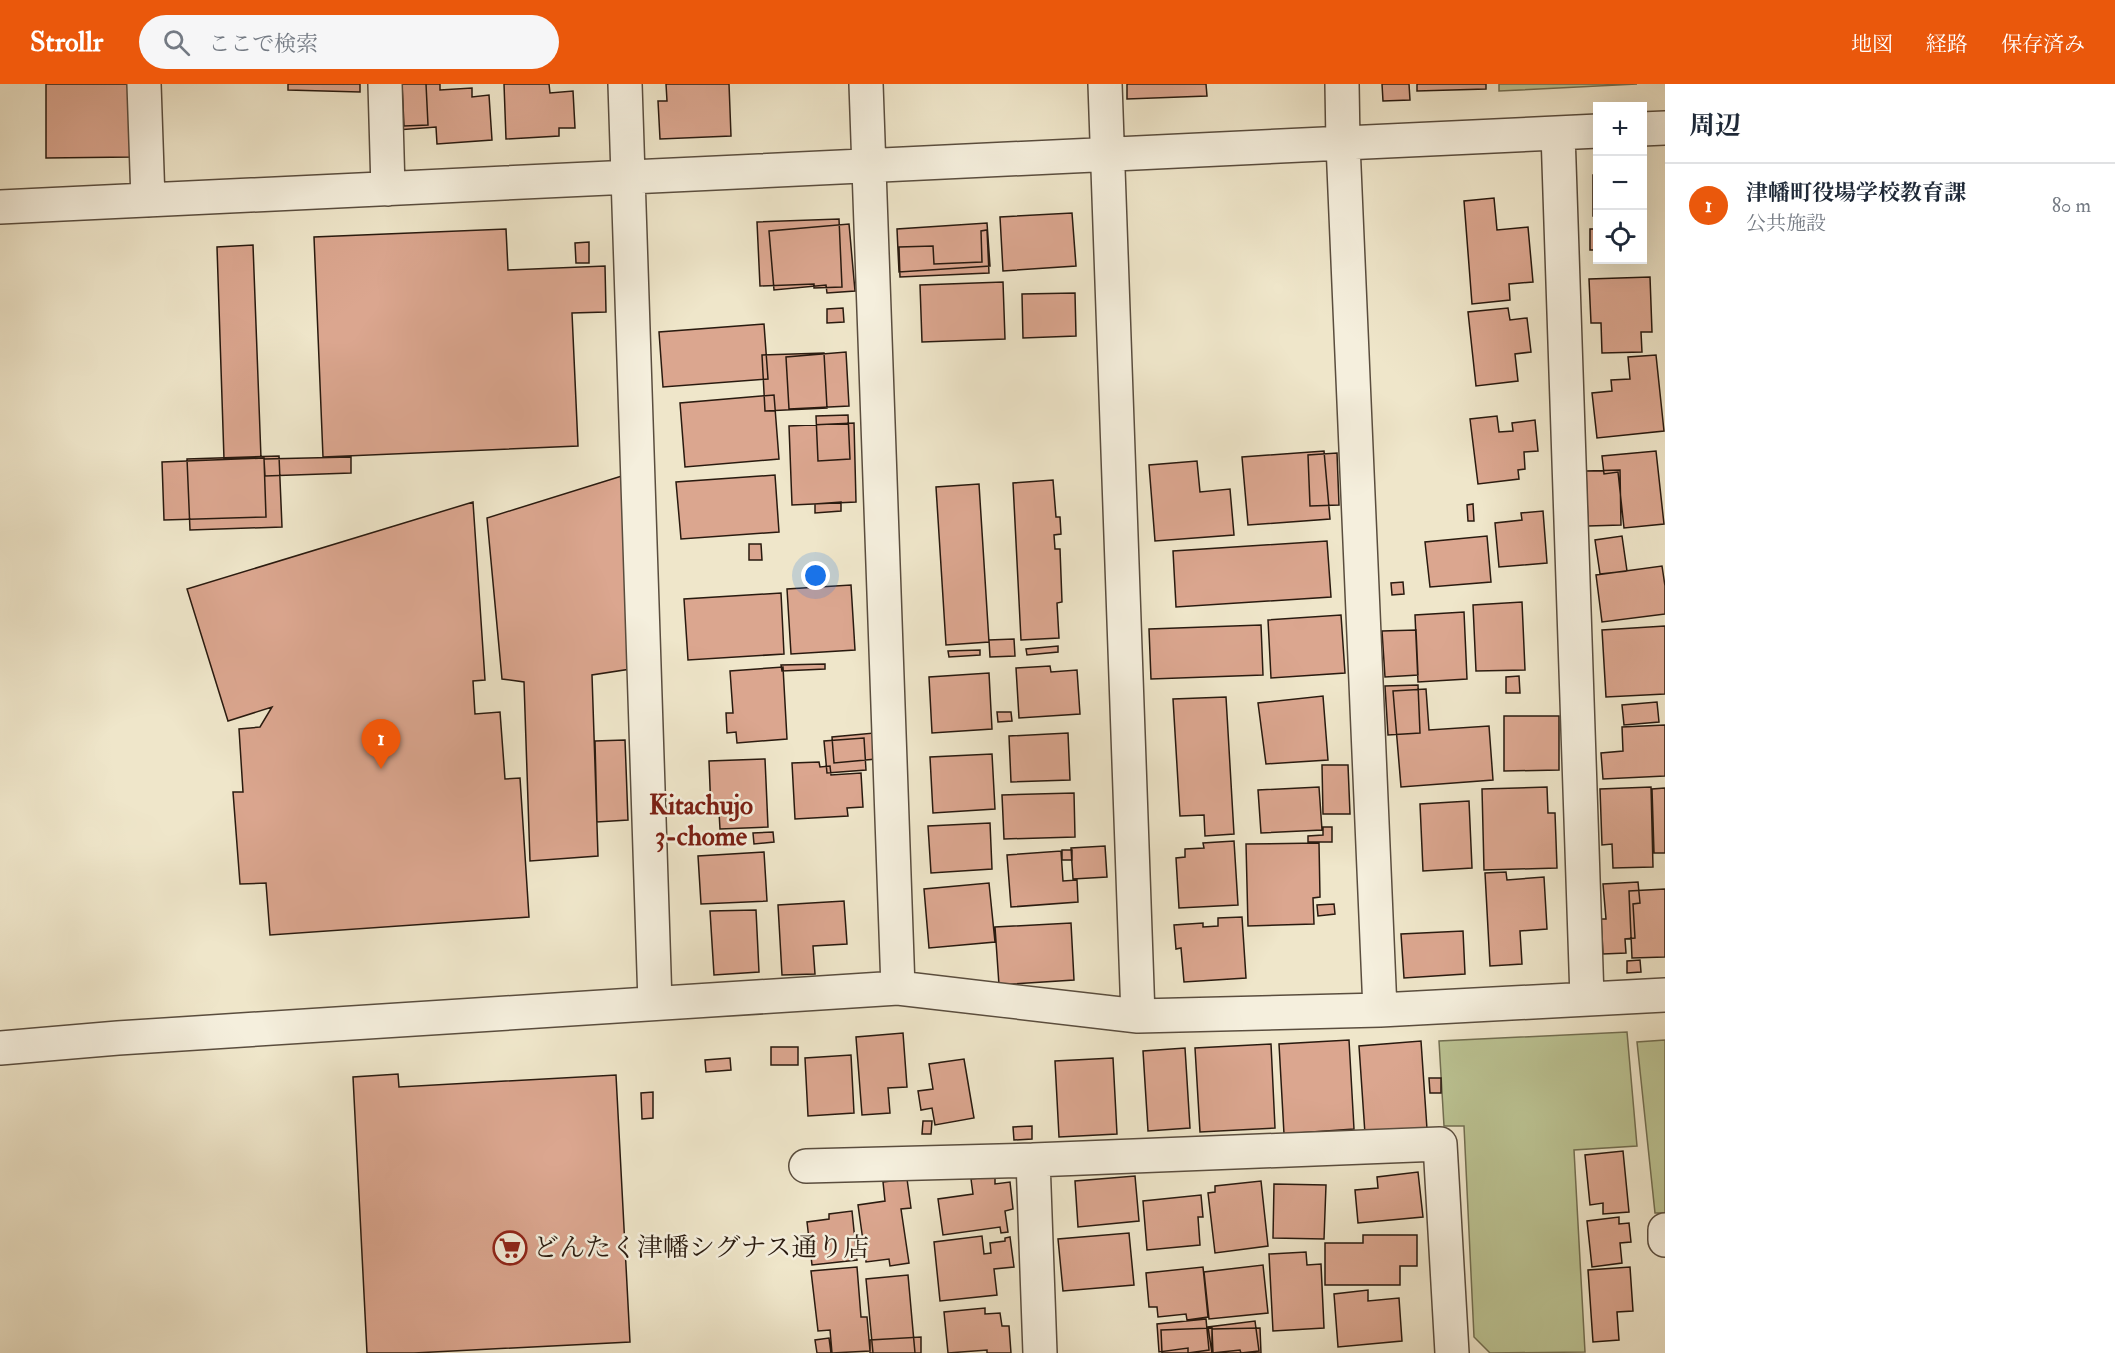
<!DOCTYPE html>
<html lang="ja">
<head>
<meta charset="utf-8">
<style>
  :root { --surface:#fff; --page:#f6f6f7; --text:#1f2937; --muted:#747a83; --line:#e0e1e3; --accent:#ea580c }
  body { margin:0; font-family:"IM FELL Double Pica","Noto Serif JP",serif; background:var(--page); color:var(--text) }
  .controls { position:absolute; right:18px; top:18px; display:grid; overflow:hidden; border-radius:0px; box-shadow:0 6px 24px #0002 }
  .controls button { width:54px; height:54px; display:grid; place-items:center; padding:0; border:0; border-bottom:2px solid var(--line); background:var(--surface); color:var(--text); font:30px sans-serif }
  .you { position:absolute; left:816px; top:492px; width:21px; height:21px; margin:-15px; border:4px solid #fff; border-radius:50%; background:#1a73e8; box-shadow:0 0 0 9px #1a73e833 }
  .badge { display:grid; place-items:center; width:39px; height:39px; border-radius:50%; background:var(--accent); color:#fff; font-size:20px; font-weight:700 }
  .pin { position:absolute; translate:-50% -50px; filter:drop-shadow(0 2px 3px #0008) }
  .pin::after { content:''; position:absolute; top:32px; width:21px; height:18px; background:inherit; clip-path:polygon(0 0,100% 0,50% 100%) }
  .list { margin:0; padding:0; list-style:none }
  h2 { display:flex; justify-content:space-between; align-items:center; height:78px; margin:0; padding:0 24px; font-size:26px }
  h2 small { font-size:20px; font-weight:400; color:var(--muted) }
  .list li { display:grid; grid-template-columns:39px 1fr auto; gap:18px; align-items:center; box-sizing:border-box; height:84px; padding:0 24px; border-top:2px solid var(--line) }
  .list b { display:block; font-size:22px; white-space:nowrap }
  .list p { margin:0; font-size:20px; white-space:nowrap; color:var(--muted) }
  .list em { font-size:20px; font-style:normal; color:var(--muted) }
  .icon { flex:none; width:33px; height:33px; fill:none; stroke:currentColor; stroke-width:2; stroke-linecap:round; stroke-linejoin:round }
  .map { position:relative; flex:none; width:1665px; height:1269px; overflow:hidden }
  header { display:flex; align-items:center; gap:36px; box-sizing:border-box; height:84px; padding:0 30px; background:var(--accent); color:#fff }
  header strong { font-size:28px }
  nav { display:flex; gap:33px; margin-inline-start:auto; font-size:21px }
  .search { width:420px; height:54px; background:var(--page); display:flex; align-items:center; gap:15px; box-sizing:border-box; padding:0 21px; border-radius:33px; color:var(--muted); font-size:22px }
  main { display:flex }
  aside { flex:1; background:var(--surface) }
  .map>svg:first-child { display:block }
</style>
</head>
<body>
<header>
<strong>Strollr</strong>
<div class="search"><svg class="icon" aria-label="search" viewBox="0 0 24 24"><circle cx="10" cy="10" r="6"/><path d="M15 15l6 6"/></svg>ここで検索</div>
<nav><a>地図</a><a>経路</a><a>保存済み</a></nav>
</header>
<main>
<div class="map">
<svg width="1665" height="1269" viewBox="0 0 1665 1269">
  <rect width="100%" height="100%" fill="#efe6ca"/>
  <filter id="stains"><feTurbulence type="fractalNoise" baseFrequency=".00333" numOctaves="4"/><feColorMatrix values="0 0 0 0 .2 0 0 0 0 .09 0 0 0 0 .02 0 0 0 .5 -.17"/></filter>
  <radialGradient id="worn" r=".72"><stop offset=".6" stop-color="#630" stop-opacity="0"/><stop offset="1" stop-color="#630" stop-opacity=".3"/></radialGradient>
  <path fill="#bcc494" stroke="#726f52" stroke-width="1.5" d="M 1499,0 L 1637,0 L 1499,7 Z
    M 1627,948 L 1637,1062 L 1574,1066 L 1585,1268 L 1490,1269 L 1474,1253 L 1464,1042 L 1444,1042 L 1439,957 Z
    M 1665,956 L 1665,1129 L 1655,1129 L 1637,958 Z"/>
  <path fill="#dba68f" stroke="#291a0f" stroke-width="1.5" d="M 46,0 L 130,0 L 132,73 L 46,74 Z
    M 288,0 L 360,0 L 360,8 L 288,6 Z
    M 394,0 L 440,0 L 440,6 L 472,4 L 472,13 L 489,11 L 492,56 L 437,60 L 436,43 L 397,46 Z
    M 402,0 L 426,0 L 428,41 L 404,42 Z
    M 504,0 L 549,0 L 550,9 L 573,7 L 575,44 L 559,44 L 559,52 L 506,55 Z
    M 666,0 L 729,0 L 731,52 L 660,55 L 658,17 L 667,17 Z
    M 1127,0 L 1206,0 L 1207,12 L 1127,15 Z
    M 1382,0 L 1409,0 L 1410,16 L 1383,17 Z
    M 1417,0 L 1486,0 L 1486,5 L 1417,7 Z
    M 1593,91 L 1598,91 L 1598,132 L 1593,132 Z
    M 1642,108 L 1645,108 L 1645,176 L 1600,176 L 1642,176 Z
    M 1494,114 L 1497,146 L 1528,143 L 1533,198 L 1509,200 L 1510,216 L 1472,220 L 1464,117 Z
    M 1072,129 L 1076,182 L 1003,187 L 1000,133 Z
    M 839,135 L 842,203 L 814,204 L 814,200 L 760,202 L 757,138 Z
    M 987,139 L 990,182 L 899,188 L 897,145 Z
    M 849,140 L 855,207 L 827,209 L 826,201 L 774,206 L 769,147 Z
    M 506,145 L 508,186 L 605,182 L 606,228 L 572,229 L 578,362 L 323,373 L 314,153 Z
    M 1590,145 L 1598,145 L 1598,166 L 1590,166 Z
    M 987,146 L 989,189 L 900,193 L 899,163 L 933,162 L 934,180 L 982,178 L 981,147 Z
    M 589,158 L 589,179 L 576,179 L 575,159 Z
    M 253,161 L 261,374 L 224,375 L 217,163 Z
    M 1650,193 L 1652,248 L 1641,248 L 1642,268 L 1602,269 L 1601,239 L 1591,239 L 1589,195 Z
    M 1003,198 L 1005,255 L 922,258 L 920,201 Z
    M 1075,209 L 1076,252 L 1023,254 L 1022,210 Z
    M 843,224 L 844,238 L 827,239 L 827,225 Z
    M 1508,224 L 1510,236 L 1527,234 L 1531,268 L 1515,270 L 1518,297 L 1476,302 L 1468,228 Z
    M 764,240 L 768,295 L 663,303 L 659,248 Z
    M 846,268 L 849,322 L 789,325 L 786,273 Z
    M 824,269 L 827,324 L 765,327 L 762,271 Z
    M 1656,271 L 1664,347 L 1597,354 L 1592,309 L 1612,307 L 1611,296 L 1630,295 L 1628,273 Z
    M 774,311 L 779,375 L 685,383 L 680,319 Z
    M 848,331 L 850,375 L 818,377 L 816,332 Z
    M 1497,332 L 1499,348 L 1513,347 L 1512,339 L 1535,336 L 1538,367 L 1524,368 L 1525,385 L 1518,386 L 1519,395 L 1478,400 L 1470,335 Z
    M 854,339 L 856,418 L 792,421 L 789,342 Z
    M 1324,367 L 1330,435 L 1248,441 L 1242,373 Z
    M 1656,367 L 1664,440 L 1624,444 L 1618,388 L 1604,390 L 1602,372 Z
    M 1337,369 L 1339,421 L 1310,422 L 1308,371 Z
    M 279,372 L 282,443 L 190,446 L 187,375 Z
    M 351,373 L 351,389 L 265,392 L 264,375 Z
    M 264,374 L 266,433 L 164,436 L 162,378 Z
    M 1197,377 L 1200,408 L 1230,405 L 1234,451 L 1155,457 L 1149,381 Z
    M 1620,386 L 1621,441 L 1588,442 L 1586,387 Z
    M 625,391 L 637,584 L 592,591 L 598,772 L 530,777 L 524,598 L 502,595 L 487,434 Z
    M 775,391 L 779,448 L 681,455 L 676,398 Z
    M 1053,396 L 1056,433 L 1060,433 L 1061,450 L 1054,451 L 1055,465 L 1060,465 L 1062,518 L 1057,519 L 1059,554 L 1021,556 L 1013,399 Z
    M 979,400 L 989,558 L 946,561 L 936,403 Z
    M 473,418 L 485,596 L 473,597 L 475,630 L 500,628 L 505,695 L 520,694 L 529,833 L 270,851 L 266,799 L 240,800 L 233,708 L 243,708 L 239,645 L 260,643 L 272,623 L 228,637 L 187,505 Z
    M 841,418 L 841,427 L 815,429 L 815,420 Z
    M 1473,420 L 1474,437 L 1468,437 L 1467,421 Z
    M 1543,427 L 1547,479 L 1499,483 L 1495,439 L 1522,436 L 1521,429 Z
    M 1487,452 L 1491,498 L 1430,503 L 1425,458 Z
    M 1622,452 L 1627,487 L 1600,490 L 1595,456 Z
    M 1327,457 L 1331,513 L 1176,523 L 1173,467 Z
    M 749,460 L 761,460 L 762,476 L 749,476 Z
    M 1662,482 L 1665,502 L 1665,530 L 1602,538 L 1596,491 Z
    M 1403,498 L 1404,510 L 1392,511 L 1391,499 Z
    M 851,501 L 855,566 L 791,570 L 787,505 Z
    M 781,509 L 784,570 L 688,576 L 684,515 Z
    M 1522,518 L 1525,586 L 1476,587 L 1473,521 Z
    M 1464,528 L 1467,595 L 1418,598 L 1415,531 Z
    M 1341,531 L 1345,589 L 1271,594 L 1268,536 Z
    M 1261,541 L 1263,591 L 1151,595 L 1149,545 Z
    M 1665,542 L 1665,610 L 1606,613 L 1602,546 Z
    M 1416,546 L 1418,591 L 1385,593 L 1382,547 Z
    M 1014,555 L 1015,572 L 990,573 L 989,556 Z
    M 1058,562 L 1058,568 L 1027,571 L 1026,565 Z
    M 980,566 L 980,571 L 949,573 L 948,567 Z
    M 825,580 L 825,585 L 782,587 L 781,581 Z
    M 1050,582 L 1051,588 L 1077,586 L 1080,630 L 1019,634 L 1016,584 Z
    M 783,583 L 787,655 L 737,659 L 736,648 L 727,649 L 726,629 L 733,629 L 730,587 Z
    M 989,589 L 992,645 L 932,649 L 929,593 Z
    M 1519,592 L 1520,609 L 1506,609 L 1506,593 Z
    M 1418,601 L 1420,649 L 1388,651 L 1385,602 Z
    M 1426,605 L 1429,646 L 1489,642 L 1493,696 L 1401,703 L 1393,607 Z
    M 1323,612 L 1328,676 L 1266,680 L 1258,619 Z
    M 1226,613 L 1234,750 L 1205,752 L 1204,731 L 1180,732 L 1173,615 Z
    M 1657,618 L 1659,638 L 1624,641 L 1622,621 Z
    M 997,628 L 1011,628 L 1012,637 L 998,638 Z
    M 1504,632 L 1559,632 L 1559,686 L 1504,687 Z
    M 1665,641 L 1665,692 L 1603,695 L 1601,669 L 1623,667 L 1622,643 Z
    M 874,649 L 876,675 L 834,679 L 832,653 Z
    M 1068,649 L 1070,696 L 1011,698 L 1009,652 Z
    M 864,654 L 866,686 L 827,689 L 824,657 Z
    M 625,656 L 628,736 L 597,738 L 595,657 Z
    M 992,670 L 995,725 L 933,729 L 930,673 Z
    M 765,675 L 768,743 L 720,745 L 719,728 L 711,728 L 709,677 Z
    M 819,678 L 820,683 L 830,682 L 831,691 L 861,689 L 863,723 L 847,724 L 848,732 L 795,735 L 792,679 Z
    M 1322,681 L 1348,681 L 1350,730 L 1323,730 Z
    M 1319,703 L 1322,746 L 1261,749 L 1258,706 Z
    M 1547,703 L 1548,729 L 1555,729 L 1557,784 L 1484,786 L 1482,705 Z
    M 1651,703 L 1653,783 L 1613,784 L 1612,760 L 1602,761 L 1600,705 Z
    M 1665,704 L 1665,769 L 1654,769 L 1652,705 Z
    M 1074,709 L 1075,753 L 1004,755 L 1002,711 Z
    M 1469,717 L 1472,784 L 1423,787 L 1420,720 Z
    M 990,739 L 992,785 L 931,789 L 928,742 Z
    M 1323,743 L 1332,743 L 1332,758 L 1308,758 L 1308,752 L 1323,751 Z
    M 773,748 L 774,758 L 754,760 L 753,749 Z
    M 1234,757 L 1238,821 L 1179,824 L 1176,774 L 1185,773 L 1185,765 L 1204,764 L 1203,759 Z
    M 1319,759 L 1320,813 L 1313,814 L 1314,840 L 1248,842 L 1246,760 Z
    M 1105,762 L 1107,793 L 1073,795 L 1071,764 Z
    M 1062,766 L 1072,766 L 1072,776 L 1062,776 Z
    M 1061,767 L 1063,797 L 1077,796 L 1078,818 L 1011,823 L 1007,771 Z
    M 764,768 L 767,817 L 701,820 L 698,772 Z
    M 1506,788 L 1507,796 L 1544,793 L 1547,845 L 1520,847 L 1522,880 L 1490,882 L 1485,789 Z
    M 1638,798 L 1640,819 L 1633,820 L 1635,854 L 1625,855 L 1626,869 L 1603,870 L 1601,835 L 1606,835 L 1603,800 Z
    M 989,799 L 995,858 L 929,864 L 924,805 Z
    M 1665,805 L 1665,873 L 1632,874 L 1629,807 Z
    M 844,817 L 847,860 L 813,862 L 815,890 L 782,891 L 778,821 Z
    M 1334,820 L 1335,830 L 1318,832 L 1317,821 Z
    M 756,826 L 759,888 L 714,891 L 710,827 Z
    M 1242,833 L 1246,894 L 1184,898 L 1181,864 L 1176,865 L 1174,841 L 1203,839 L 1203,843 L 1218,842 L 1218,834 Z
    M 1071,839 L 1074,896 L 999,901 L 995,843 Z
    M 1463,847 L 1465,890 L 1404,894 L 1401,850 Z
    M 1640,876 L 1641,888 L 1627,889 L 1627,877 Z
    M 903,949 L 907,1003 L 888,1004 L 890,1029 L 862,1031 L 856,953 Z
    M 1349,956 L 1354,1045 L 1284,1050 L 1279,960 Z
    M 1421,957 L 1427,1045 L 1365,1050 L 1359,962 Z
    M 1271,960 L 1275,1044 L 1200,1048 L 1195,964 Z
    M 771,963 L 798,963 L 798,981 L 771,981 Z
    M 1185,964 L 1190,1044 L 1148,1047 L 1143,967 Z
    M 851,971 L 854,1029 L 808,1032 L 805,974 Z
    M 730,974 L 731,986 L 706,988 L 705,976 Z
    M 1113,974 L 1117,1050 L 1059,1053 L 1055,977 Z
    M 964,975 L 974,1034 L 935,1041 L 932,1024 L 921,1026 L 918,1007 L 933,1005 L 929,980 Z
    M 398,990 L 399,1003 L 616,991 L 630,1258 L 414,1269 L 367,1269 L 353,993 Z
    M 1429,994 L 1441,994 L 1441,1009 L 1430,1009 Z
    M 653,1008 L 653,1034 L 642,1035 L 641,1009 Z
    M 923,1037 L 932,1037 L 931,1050 L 922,1050 Z
    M 1032,1042 L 1032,1055 L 1014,1056 L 1013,1043 Z
    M 1623,1067 L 1629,1128 L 1603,1130 L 1603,1119 L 1590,1121 L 1585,1071 Z
    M 1418,1088 L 1423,1133 L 1358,1139 L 1355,1106 L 1378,1104 L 1377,1093 Z
    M 995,1092 L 995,1100 L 1010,1098 L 1013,1125 L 1005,1127 L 1008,1148 L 1001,1149 L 1000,1143 L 943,1151 L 938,1115 L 973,1110 L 971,1095 Z
    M 1135,1092 L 1139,1137 L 1078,1143 L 1075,1097 Z
    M 907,1095 L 911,1124 L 901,1125 L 909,1179 L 890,1182 L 889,1175 L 866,1178 L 858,1121 L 885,1117 L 883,1098 Z
    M 1261,1097 L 1268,1162 L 1215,1169 L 1208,1109 L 1215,1108 L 1215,1102 Z
    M 1274,1100 L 1326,1101 L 1324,1155 L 1273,1154 Z
    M 1201,1111 L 1203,1133 L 1198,1133 L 1200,1161 L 1147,1166 L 1143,1117 Z
    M 852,1127 L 857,1176 L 812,1181 L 807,1138 L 829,1135 L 829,1130 Z
    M 1619,1133 L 1619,1140 L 1629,1139 L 1631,1158 L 1620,1159 L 1622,1179 L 1592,1183 L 1587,1137 Z
    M 1129,1149 L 1134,1201 L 1063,1207 L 1058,1155 Z
    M 1363,1151 L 1417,1151 L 1417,1182 L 1400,1182 L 1400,1201 L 1325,1201 L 1325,1159 L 1363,1159 Z
    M 982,1152 L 984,1170 L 991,1169 L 990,1159 L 1005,1157 L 1005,1154 L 1010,1153 L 1014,1183 L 994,1185 L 997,1211 L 940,1217 L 934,1158 Z
    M 1306,1168 L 1307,1181 L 1321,1180 L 1324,1244 L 1273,1247 L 1269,1170 Z
    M 1263,1181 L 1268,1229 L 1209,1235 L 1204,1188 Z
    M 857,1183 L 861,1233 L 867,1233 L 870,1267 L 832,1269 L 830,1246 L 818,1247 L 811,1187 Z
    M 1203,1183 L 1208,1233 L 1187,1236 L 1186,1230 L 1158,1233 L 1157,1223 L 1149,1223 L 1146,1189 Z
    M 1630,1183 L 1633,1227 L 1617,1228 L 1619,1256 L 1593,1258 L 1588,1186 Z
    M 908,1191 L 915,1269 L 873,1269 L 866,1195 Z
    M 1368,1206 L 1368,1217 L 1399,1214 L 1402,1257 L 1338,1263 L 1334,1210 Z
    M 985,1224 L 985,1230 L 1000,1229 L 1002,1242 L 1009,1242 L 1011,1269 L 987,1269 L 987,1266 L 948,1269 L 944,1228 Z
    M 1206,1235 L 1209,1266 L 1188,1269 L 1188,1264 L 1159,1268 L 1157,1240 Z
    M 1255,1237 L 1259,1267 L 1241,1269 L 1240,1266 L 1212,1269 L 1208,1243 Z
    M 1212,1244 L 1212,1269 L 1162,1269 L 1161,1246 Z
    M 1260,1244 L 1261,1269 L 1213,1269 L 1212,1245 Z
    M 921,1253 L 921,1269 L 870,1269 L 870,1256 Z
    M 829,1254 L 831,1269 L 817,1269 L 815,1256 Z"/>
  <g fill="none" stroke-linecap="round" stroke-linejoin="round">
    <g stroke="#5a4d3e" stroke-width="36">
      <path id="minor" d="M 144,0 L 148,116
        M 385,0 L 388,105
        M 625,0 L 655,919
        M 866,0 L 898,904
        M 1105,0 L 1138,932
        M 1342,0 L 1343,60 L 1380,926
        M 1642,45 L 1665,44
        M 1558,49 L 1587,914
        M 0,123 L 1598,47
        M 0,964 L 118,954 L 898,904 L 1138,932 L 1380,926 L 1665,911
        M 1033,1076 L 1040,1269
        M 806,1082 L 1033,1076 L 1440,1060 L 1452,1269
        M 1665,1146 L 1665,1156"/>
    </g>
    <use href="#minor" stroke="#f5efdd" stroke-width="33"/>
  </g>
  <defs>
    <g id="supermarket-ring" transform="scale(1.725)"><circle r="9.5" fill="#f5efdd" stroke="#8f2418" stroke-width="1.5"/><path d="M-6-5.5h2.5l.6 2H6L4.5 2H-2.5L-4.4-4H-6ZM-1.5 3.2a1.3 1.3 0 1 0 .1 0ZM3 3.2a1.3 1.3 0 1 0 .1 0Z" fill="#8f2418"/></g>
  </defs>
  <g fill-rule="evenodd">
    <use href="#supermarket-ring" x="510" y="1164"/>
  </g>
  <g text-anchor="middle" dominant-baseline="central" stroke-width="5" stroke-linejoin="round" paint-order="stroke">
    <g font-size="26" fill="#291a0f" stroke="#f5efdd" text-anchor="start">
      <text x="533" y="1164">どんたく津幡シグナス通り店</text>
    </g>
    <g font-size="27" font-weight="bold" fill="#7a1f14" stroke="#f5efdd">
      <text x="701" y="721">Kitachujo<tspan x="701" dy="31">3-chome</tspan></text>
    </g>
  </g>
  <rect width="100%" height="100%" filter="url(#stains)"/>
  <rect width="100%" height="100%" fill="url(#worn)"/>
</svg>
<div class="controls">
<button>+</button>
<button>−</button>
<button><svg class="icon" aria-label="locate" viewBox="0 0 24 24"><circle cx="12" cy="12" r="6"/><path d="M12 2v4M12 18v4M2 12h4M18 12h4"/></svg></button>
</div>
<div class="you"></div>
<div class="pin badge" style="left:381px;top:685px">1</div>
</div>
<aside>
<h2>周辺<small></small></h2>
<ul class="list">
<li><span class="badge">1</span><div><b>津幡町役場学校教育課</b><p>公共施設</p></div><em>80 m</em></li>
</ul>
</aside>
</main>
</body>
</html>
